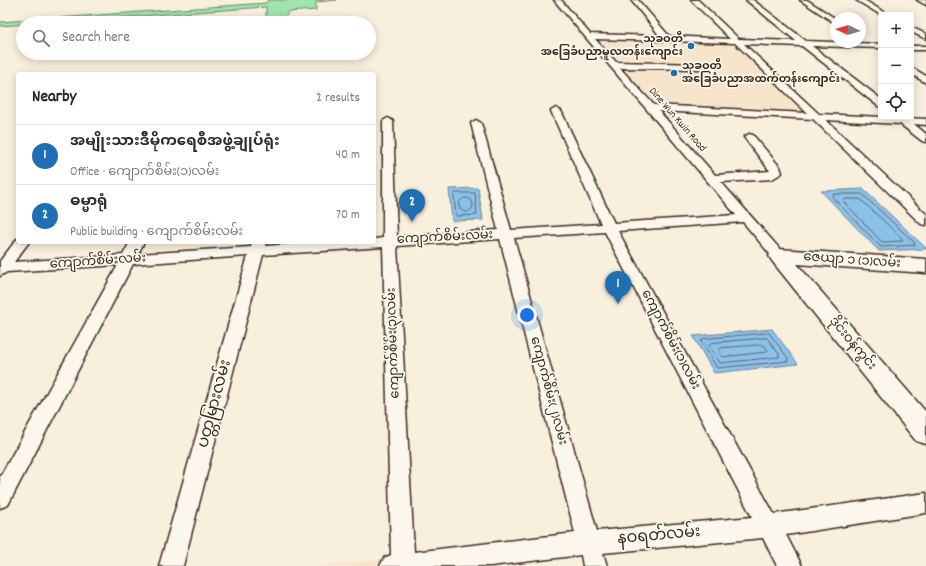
<!DOCTYPE html>
<html lang="en">
<head>
<meta charset="utf-8">
<style>
  :root { --surface:#fff; --page:#f2f2f3; --text:#2b2b33; --muted:#7c7c81; --line:#e1e1e2; --accent:#1f6fb2 }
  body { margin:0; font-family:Dekko,"Noto Sans Myanmar",sans-serif; background:var(--page); color:var(--text) }
  .controls { position:absolute; right:12px; top:12px; display:grid; overflow:hidden; border-radius:4px; box-shadow:0 2px 10px #0003 }
  .controls button { width:36px; height:36px; display:grid; place-items:center; padding:0; border:0; border-bottom:1px solid var(--line); background:var(--surface); color:var(--text); font:20px sans-serif }
  .compass { position:absolute; left:830px; top:12px; width:36px; height:36px; border-radius:50%; background:var(--surface); box-shadow:0 2px 10px #0003; rotate:274deg }
  .you { position:absolute; left:527px; top:315px; width:14px; height:14px; margin:-10px; border:3px solid #fff; border-radius:50%; background:#1a73e8; box-shadow:0 0 0 6px #1a73e833 }
  .badge { display:grid; place-items:center; width:26px; height:26px; border-radius:50%; background:var(--accent); color:#fff; font-size:13px; font-weight:700 }
  .pin { position:absolute; translate:-50% -33px; filter:drop-shadow(0 1px 2px #0008) }
  .pin::after { content:''; position:absolute; top:21px; width:14px; height:12px; background:inherit; clip-path:polygon(0 0,100% 0,50% 100%) }
  .list { margin:0; padding:0; list-style:none }
  h2 { display:flex; justify-content:space-between; align-items:center; height:52px; margin:0; padding:0 16px; font-size:17px }
  h2 small { font-size:13px; font-weight:400; color:var(--muted) }
  .list li { display:grid; grid-template-columns:26px 1fr auto; gap:12px; align-items:center; box-sizing:border-box; height:60px; padding:0 16px; border-top:1px solid var(--line) }
  .list b { display:block; font-size:15px; white-space:nowrap }
  .list p { margin:0; font-size:13px; white-space:nowrap; color:var(--muted) }
  .list em { font-size:13px; font-style:normal; color:var(--muted) }
  .icon { flex:none; width:22px; height:22px; fill:none; stroke:currentColor; stroke-width:2; stroke-linecap:round; stroke-linejoin:round }
  .map { position:relative; flex:none; width:926px; height:566px; overflow:hidden }
  .search { position:absolute; background:var(--surface); box-shadow:0 2px 10px #0003; left:16px; top:16px; width:360px; height:44px; display:flex; align-items:center; gap:10px; box-sizing:border-box; padding:0 14px; border-radius:22px; color:var(--muted); font-size:15px }
  .panel { position:absolute; background:var(--surface); box-shadow:0 2px 10px #0003; left:16px; top:72px; width:360px; height:172px; border-radius:4px }
  .map>svg:first-child { display:block }
</style>
</head>
<body>
<div class="map">
<svg width="926" height="566" viewBox="0 0 926 566">
  <rect width="100%" height="100%" fill="#f9efdd"/>
  <filter id="ink" filterUnits="userSpaceOnUse"><feTurbulence type="fractalNoise" baseFrequency=".025" numOctaves="2"/><feDisplacementMap in="SourceGraphic" scale="8" xChannelSelector="R" yChannelSelector="G"/><feConvolveMatrix kernelMatrix="1 2 1 2 8 2 1 2 1" color-interpolation-filters="sRGB"/></filter>
  <g filter="url(#ink)">
    <path fill="#f7e5cb" d="M 593,35 L 733,39 L 812,114 L 656,106 Z
      M 389,559 L 389,566 L 319,566 Z"/>
    <path fill="#9fe3ae" stroke="#6d8666" d="M 268,0 L 337,0 L 316,2 L 316,10 L 288,12 L 285,18 L 266,18 L 266,7 L 0,26 L 0,22 L 266,3 Z"/>
    <path fill="#8cc1e9" stroke="#6c8598" d="M 478,188 L 483,220 L 452,221 L 449,189 Z
      M 863,189 L 926,248 L 926,249 L 879,251 L 821,191 Z
      M 772,329 L 798,364 L 714,373 L 693,336 Z"/>
    <g fill="none" stroke-linecap="round" stroke-linejoin="round">
      <path stroke="#5b666f" stroke-width="1" d="M 456,193 L 475,193 L 477,215 L 456,216 L 454,195 Z
        M 834,194 L 862,194 L 914,242 L 915,245 L 881,247 L 833,198 Z
        M459 205a7 7 0 1 1 14 0a7 7 0 1 1-14 0Z
        M 846,199 L 860,199 L 902,238 L 902,241 L 882,242 L 844,202 Z
        M 769,333 L 788,358 L 788,361 L 717,368 L 701,341 L 703,339 Z
        M 767,338 L 779,354 L 779,357 L 720,363 L 709,346 L 711,343 Z
        M 764,345 L 768,350 L 767,352 L 723,357 L 719,351 L 721,348 Z"/>
      <g stroke="#3b2a1e" stroke-width="3">
        <path id="street" d="M 554,0 L 561,0 L 590,34 L 660,36 L 631,0 L 638,0 L 669,36 L 730,39 L 691,0 L 698,0 L 739,39 L 796,41 L 746,0 L 753,0 L 806,41 L 881,44 L 881,48 L 812,46 L 881,99 L 881,107 L 878,106 L 802,46 L 744,44 L 819,114 L 926,119 L 926,125 L 914,124 L 926,134 L 926,142 L 922,141 L 900,124 L 826,120 L 926,214 L 926,225 L 921,224 L 813,119 L 659,111 L 715,175 L 770,171 L 744,137 L 749,134 L 753,135 L 780,167 L 782,173 L 772,179 L 721,182 L 786,256 L 784,259 L 774,259 L 743,222 L 618,231 L 774,514 L 926,493 L 926,513 L 786,535 L 802,566 L 777,566 L 763,538 L 603,553 L 607,566 L 583,566 L 581,555 L 491,566 L 380,566 L 384,558 L 391,555 L 383,247 L 263,255 L 183,566 L 159,566 L 248,256 L 133,264 L 8,505 L 0,508 L 0,477 L 118,265 L 7,272 L 0,276 L 0,261 L 17,239 L 18,242 L 29,242 L 14,262 L 123,255 L 130,242 L 144,242 L 138,254 L 251,247 L 252,242 L 266,242 L 265,246 L 323,242 L 374,242 L 374,239 L 383,238 L 383,121 L 388,118 L 393,121 L 397,237 L 498,230 L 471,123 L 476,120 L 481,123 L 511,230 L 601,224 L 551,111 L 556,108 L 561,111 L 614,223 L 736,215 ZM 595,39 L 735,43 L 807,113 L 654,105 L 620,68 L 699,69 L 702,68 L 702,64 L 616,62 ZM 605,232 L 752,517 L 597,531 L 514,238 ZM 500,239 L 575,533 L 414,552 L 397,246 Z
          M 800,0 L 807,0 L 836,19 L 836,24 Z
          M 856,0 L 864,0 L 889,15 L 881,15 Z
          M 917,0 L 926,0 L 926,5 Z
          M 911,27 L 926,34 L 926,39 L 911,32 Z
          M 911,46 L 926,46 L 926,50 L 911,50 Z
          M 911,67 L 926,76 L 926,83 L 911,74 Z"/>
      </g>
      <g stroke="#3b2a1e" stroke-width="3">
        <path id="secondary" d="M 779,249 L 926,259 L 926,273 L 797,264 L 926,412 L 926,444 L 916,441 L 772,261 L 769,256 L 772,251 Z"/>
      </g>
      <use href="#street" fill="#fbf7ec" fill-rule="evenodd"/>
      <use href="#secondary" fill="#fbf7ec" fill-rule="evenodd"/>
    </g>
  </g>
  <g fill="#1f6fb2" stroke="#fbf7ec" stroke-width="1.5">
    <circle cx="691" cy="46" r="4"/>
    <circle cx="674" cy="73" r="4"/>
  </g>
  <g text-anchor="middle" dominant-baseline="central" stroke-width="3.5" stroke-linejoin="round" paint-order="stroke">
    <g font-size="11" font-weight="bold" fill="#3b2a1e" stroke="#fbf7ec" text-anchor="end">
      <text x="683" y="40">သုခဝတီ<tspan x="683" dy="13">အခြေခံပညာမူလတန်းကျောင်း</tspan></text>
      <text x="682" y="67" text-anchor="start">သုခဝတီ<tspan x="682" dy="13">အခြေခံပညာအထက်တန်းကျောင်း</tspan></text>
    </g>
    <g font-size="11" fill="#3b2a1e" stroke="#fbf7ec">
      <text transform="translate(677 120) rotate(49)">Dine Wun Kwin Road</text>
    </g>
    <g font-size="13" fill="#3b2a1e" stroke="#fbf7ec">
      <text transform="translate(445 238) rotate(-3)">ကျောက်စိမ်းလမ်း</text>
      <text transform="translate(852 261) rotate(4)">ဇေယျာ ၁ (၁)လမ်း</text>
      <text transform="translate(98 262) rotate(-4)">ကျောက်စိမ်းလမ်း</text>
      <text transform="translate(670 340) rotate(62)">ကျောက်စိမ်း(၁)လမ်း</text>
      <text transform="translate(394 343) rotate(-92)">ကျောက်စိမ်း(၃)လမ်း</text>
      <text transform="translate(852 344) rotate(50)">ဒိုင်းဝန်ကွင်း</text>
      <text transform="translate(548 391) rotate(75)">ကျောက်စိမ်း(၂)လမ်း</text>
    </g>
    <g font-size="16" fill="#3b2a1e" stroke="#fbf7ec">
      <text transform="translate(215 404) rotate(-75)">ပတ္တမြားလမ်း</text>
      <text transform="translate(659 536) rotate(-5)">နဝရတ်လမ်း</text>
    </g>
  </g>
</svg>
<div class="controls">
<button>+</button>
<button>−</button>
<button><svg class="icon" aria-label="locate" viewBox="0 0 24 24"><circle cx="12" cy="12" r="6"/><path d="M12 2v4M12 18v4M2 12h4M18 12h4"/></svg></button>
</div>
<svg class="compass" viewBox="-18 -18 36 36"><path d="M0-13l5 13h-10z" fill="#e53935"/><path d="M0 13l5-13h-10z" fill="#7c7c81"/></svg>
<div class="you"></div>
<div class="pin badge" style="left:618px;top:304px">1</div>
<div class="pin badge" style="left:412px;top:222px">2</div>
<div class="search"><svg class="icon" aria-label="search" viewBox="0 0 24 24"><circle cx="10" cy="10" r="6"/><path d="M15 15l6 6"/></svg>Search here</div>
<section class="panel">
<h2>Nearby<small>2 results</small></h2>
<ul class="list">
<li><span class="badge">1</span><div><b>အမျိုးသားဒိီမိုကရေစီအဖွဲ့ချုပ်ရုံး</b><p>Office · ကျောက်စိမ်း(၁)လမ်း</p></div><em>40 m</em></li>
<li><span class="badge">2</span><div><b>ဓမ္မာရုံ</b><p>Public building · ကျောက်စိမ်းလမ်း</p></div><em>70 m</em></li>
</ul>
</section>
</div>
</body>
</html>
